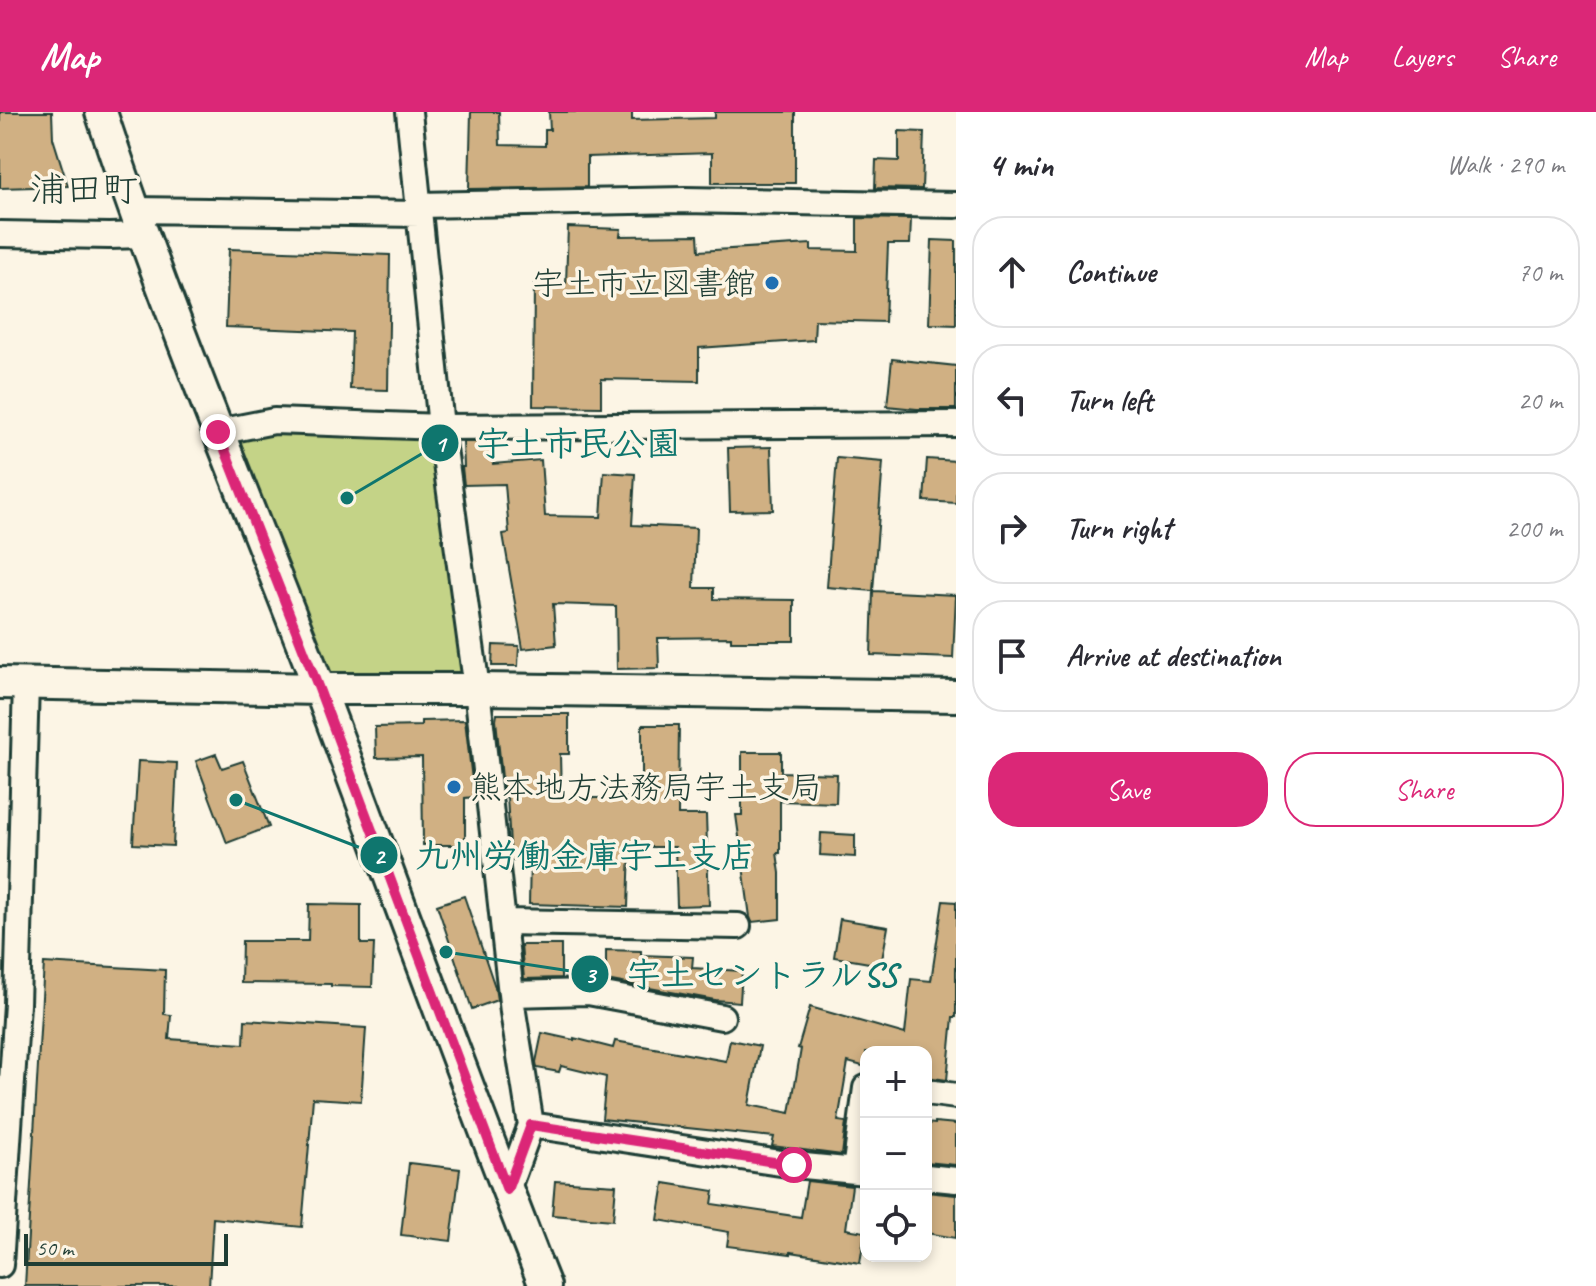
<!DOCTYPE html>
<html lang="en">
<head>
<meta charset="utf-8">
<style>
  :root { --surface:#fff; --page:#f2f2f3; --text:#2b2b33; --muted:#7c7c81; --line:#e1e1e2; --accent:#db2777 }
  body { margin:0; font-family:Caveat,"Klee One",sans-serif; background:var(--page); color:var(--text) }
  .controls { position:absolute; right:24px; bottom:24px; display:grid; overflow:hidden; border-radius:16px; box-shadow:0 4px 12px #0003 }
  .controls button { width:72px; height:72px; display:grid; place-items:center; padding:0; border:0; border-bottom:2px solid var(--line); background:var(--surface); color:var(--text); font:40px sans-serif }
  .scale { position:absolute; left:24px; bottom:20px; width:204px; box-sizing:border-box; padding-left:8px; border:4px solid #1f3d34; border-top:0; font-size:22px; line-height:28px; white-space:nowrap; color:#1f3d34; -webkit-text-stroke:6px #fcf5e5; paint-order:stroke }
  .stop { position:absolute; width:24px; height:24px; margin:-18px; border:6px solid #db2777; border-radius:50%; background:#fff }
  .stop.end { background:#db2777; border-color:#fff; box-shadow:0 2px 8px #0008 }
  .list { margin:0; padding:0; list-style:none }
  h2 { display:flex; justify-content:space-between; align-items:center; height:104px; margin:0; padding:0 32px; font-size:34px }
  h2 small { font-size:26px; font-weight:400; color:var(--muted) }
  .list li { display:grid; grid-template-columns:52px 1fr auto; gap:24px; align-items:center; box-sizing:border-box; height:112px; margin:0 16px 16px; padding:0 16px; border:2px solid var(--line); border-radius:32px }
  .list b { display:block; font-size:30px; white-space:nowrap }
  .list em { font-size:26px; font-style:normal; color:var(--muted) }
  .actions { display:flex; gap:16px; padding:24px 32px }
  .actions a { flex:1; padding:18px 0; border:2px solid var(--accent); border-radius:32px; text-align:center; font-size:28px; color:var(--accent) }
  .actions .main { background:var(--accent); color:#fff }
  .icon { flex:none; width:44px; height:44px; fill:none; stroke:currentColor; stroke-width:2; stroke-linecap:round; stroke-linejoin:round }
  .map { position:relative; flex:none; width:956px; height:1174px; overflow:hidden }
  header { display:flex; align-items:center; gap:48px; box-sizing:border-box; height:112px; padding:0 40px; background:var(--accent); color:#fff }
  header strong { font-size:38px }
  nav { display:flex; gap:44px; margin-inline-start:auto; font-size:28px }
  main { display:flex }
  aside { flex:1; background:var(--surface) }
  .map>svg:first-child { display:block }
</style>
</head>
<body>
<header>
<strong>Map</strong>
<nav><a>Map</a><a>Layers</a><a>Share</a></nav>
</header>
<main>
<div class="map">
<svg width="956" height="1174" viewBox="0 0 956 1174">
  <rect width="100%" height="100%" fill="#fcf5e5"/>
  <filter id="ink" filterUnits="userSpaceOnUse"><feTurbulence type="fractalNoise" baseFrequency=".0125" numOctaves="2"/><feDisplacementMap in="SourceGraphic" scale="16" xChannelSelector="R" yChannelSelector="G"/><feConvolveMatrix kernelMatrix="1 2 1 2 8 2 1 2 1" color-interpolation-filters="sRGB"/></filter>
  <g filter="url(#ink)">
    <path fill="#c4d387" stroke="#72885e" stroke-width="2" d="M 441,315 L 477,577 L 319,577 L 218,320 Z"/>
    <path fill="#d0b083" stroke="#1f3d34" stroke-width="2" d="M 0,0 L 52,0 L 53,26 L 68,74 L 0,76 Z
      M 471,0 L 499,0 L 500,33 L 545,34 L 545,18 L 550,18 L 549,0 L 632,0 L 632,8 L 715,6 L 715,0 L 795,0 L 795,71 L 712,71 L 712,41 L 587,45 L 587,75 L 469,77 Z
      M 899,19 L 924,20 L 922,77 L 875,76 L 876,48 L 899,49 Z
      M 857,106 L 911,107 L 910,132 L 888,132 L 885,210 L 815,208 L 814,228 L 699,236 L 699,269 L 601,267 L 601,295 L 533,294 L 534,171 L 566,171 L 568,115 L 621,117 L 620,124 L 698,123 L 699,139 L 811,132 L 811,138 L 857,139 Z
      M 932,128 L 956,129 L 956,213 L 929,212 Z
      M 229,137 L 390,143 L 388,278 L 350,277 L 352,220 L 226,215 Z
      M 892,247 L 956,254 L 956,297 L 917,297 L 887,294 Z
      M 463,330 L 492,330 L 493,352 L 541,348 L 545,404 L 601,405 L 604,360 L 635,362 L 632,413 L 696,416 L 694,476 L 714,476 L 714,487 L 794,488 L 794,529 L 731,529 L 731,525 L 658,526 L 659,556 L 617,557 L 616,494 L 553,492 L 556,533 L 523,537 L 503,422 L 509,421 L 505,372 L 464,373 L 462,355 L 464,355 Z
      M 771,335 L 773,398 L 730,399 L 728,336 Z
      M 837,346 L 883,350 L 873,479 L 827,475 Z
      M 927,347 L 956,349 L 956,391 L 924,389 Z
      M 873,479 L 956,483 L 953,546 L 871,543 Z
      M 493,533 L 519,534 L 518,554 L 492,554 Z
      M 497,602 L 569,602 L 569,642 L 560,642 L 561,686 L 642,686 L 642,613 L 679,613 L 678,703 L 706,703 L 709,793 L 677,794 L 675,735 L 630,735 L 628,795 L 529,792 L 530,747 L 511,748 L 507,685 L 504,685 L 496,608 Z
      M 465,608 L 474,685 L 465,686 L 465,733 L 423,733 L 422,645 L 376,646 L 375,615 L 421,614 L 421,609 Z
      M 742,640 L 781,640 L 781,660 L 837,662 L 836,691 L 780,689 L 780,741 L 777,741 L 780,761 L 780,807 L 752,810 L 750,805 L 736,703 L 742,703 Z
      M 216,642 L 222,656 L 243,649 L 269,715 L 227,731 L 196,649 Z
      M 138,649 L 177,651 L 173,734 L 133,732 Z
      M 821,721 L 855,723 L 855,745 L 820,743 Z
      M 464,784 L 495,875 L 497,888 L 472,897 L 437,793 Z
      M 943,789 L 956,790 L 956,905 L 953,905 L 947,968 L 926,965 L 926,940 L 866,940 L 866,955 L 848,950 L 838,1009 L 846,1010 L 842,1043 L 772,1034 L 774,1025 L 602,1007 L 606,965 L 561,954 L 559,960 L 537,956 L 536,950 L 542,921 L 574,928 L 574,926 L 613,936 L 615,929 L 726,949 L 730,928 L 760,934 L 749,993 L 790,1001 L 801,937 L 798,936 L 810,895 L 905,922 L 911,867 L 931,869 Z
      M 309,792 L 361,793 L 361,832 L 374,832 L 372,875 L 331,874 L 331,872 L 241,871 L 242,829 L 308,829 Z
      M 840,807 L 888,815 L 881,853 L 834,845 Z
      M 521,833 L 561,833 L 561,866 L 524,867 Z
      M 606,838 L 641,839 L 641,843 L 693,845 L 692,856 L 742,859 L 740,890 L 715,888 L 606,868 Z
      M 44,851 L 165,858 L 164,902 L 171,903 L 169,927 L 244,932 L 245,908 L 366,916 L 361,989 L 313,986 L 302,1115 L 213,1106 L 209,1174 L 25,1174 Z
      M 935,1010 L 956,1012 L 956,1053 L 926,1050 L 926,1011 L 935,1012 Z
      M 409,1051 L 460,1057 L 451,1129 L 401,1123 Z
      M 555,1069 L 616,1073 L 613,1108 L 552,1103 Z
      M 807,1069 L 852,1074 L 846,1117 L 865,1120 L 860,1151 L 791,1140 L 791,1142 L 727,1134 L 729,1120 L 658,1108 L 664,1071 L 714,1079 L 712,1092 L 801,1105 Z
      M 926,1080 L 956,1083 L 956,1126 L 926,1121 Z"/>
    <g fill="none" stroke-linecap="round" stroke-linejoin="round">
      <g stroke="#1f3d34" stroke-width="30">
        <path id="minor" d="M 409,0 L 441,315 L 477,577 L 513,900 L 531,1013 L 507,1078
          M 419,93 L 685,88 L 956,93
          M 133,98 L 420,102
          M 0,122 L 109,124 L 143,123
          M 218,320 L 274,309 L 441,315 L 956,312
          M 503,810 L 738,814
          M 511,882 L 588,880 L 722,905
          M 926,980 L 956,984
          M 531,1013 L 794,1053 L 866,1060
          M 855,1059 L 866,976
          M 926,1065 L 956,1068
          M 0,1153 L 17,892 L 26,571"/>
      </g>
      <g stroke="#1f3d34" stroke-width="36">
        <path id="tertiary" d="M 101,0 C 165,196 246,386 320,578 C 395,777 467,977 545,1174
          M 0,571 L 319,577 L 477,577 L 956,584"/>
      </g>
      <use href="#minor" stroke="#fcf5e5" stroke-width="24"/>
      <use href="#tertiary" stroke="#fcf5e5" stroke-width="30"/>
    </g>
  </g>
  <g fill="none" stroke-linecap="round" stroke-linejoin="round" filter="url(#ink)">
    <path stroke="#db2777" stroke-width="10" d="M 218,320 L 319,577 L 507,1078 L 531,1013 L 794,1053"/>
  </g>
  <g fill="#1f6fb2" stroke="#fcf5e5" stroke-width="3">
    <circle cx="772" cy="171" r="8"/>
    <circle cx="454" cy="675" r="8"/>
  </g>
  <g text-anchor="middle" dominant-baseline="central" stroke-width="7" stroke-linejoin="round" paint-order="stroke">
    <g font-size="32" fill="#1f3d34" stroke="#fcf5e5" text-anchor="end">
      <text x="756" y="171">宇土市立図書館</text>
      <text x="470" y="675" text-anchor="start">熊本地方法務局宇土支局</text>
    </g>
    <g font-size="36" fill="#1f3d34" stroke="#fcf5e5">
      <text x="84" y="77">浦田町</text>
    </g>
  </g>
  <path fill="none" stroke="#0f766e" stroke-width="3" d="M347 386L440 331M236 688L379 743M446 840L590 862"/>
  <g fill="#0f766e" stroke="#fcf5e5" stroke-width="3">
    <circle cx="347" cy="386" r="8"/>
    <circle cx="236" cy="688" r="8"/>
    <circle cx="446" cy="840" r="8"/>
    <circle cx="440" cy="331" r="20"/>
    <circle cx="379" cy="743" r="20"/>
    <circle cx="590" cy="862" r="20"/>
  </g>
  <g font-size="24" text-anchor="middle" font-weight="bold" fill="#fff">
    <text x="440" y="340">1</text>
    <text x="379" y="752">2</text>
    <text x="590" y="871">3</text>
  </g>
  <g font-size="34" text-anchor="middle" font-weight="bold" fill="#0f766e" stroke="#fcf5e5" stroke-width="7" stroke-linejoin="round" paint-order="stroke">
    <text x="578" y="343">宇土市民公園</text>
    <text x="585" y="755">九州労働金庫宇土支店</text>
    <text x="762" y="874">宇土セントラルSS</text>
  </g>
</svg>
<div class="controls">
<button>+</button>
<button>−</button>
<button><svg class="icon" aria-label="locate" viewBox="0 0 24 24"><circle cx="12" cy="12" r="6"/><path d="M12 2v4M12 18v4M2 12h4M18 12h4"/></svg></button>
</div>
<div class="scale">50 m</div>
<div class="stop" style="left:794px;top:1053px"></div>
<div class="stop end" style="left:218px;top:320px"></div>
</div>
<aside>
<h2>4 min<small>Walk · 290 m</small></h2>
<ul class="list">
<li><svg class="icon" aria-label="ahead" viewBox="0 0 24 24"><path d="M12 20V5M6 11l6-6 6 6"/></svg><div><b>Continue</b></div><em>70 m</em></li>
<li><svg class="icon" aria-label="left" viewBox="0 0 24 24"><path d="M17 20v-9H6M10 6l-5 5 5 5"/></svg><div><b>Turn left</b></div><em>20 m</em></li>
<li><svg class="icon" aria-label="right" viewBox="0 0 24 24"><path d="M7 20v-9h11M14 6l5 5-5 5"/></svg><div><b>Turn right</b></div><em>200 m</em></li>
<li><svg class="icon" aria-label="arrive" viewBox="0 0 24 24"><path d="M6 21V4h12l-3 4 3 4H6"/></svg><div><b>Arrive at destination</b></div></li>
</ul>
<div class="actions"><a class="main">Save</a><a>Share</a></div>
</aside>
</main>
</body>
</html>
